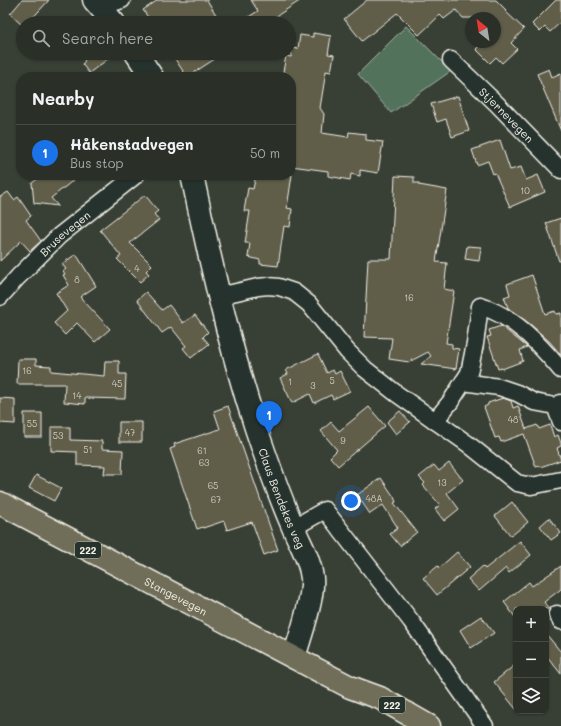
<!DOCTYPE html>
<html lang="en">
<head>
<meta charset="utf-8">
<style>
  :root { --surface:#2a3028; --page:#363c34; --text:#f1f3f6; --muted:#a5a9a8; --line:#464b45; --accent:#1a73e8 }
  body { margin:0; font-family:Mali,sans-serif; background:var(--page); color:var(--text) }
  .controls { position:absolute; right:12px; bottom:12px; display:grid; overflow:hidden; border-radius:8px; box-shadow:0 1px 3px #0004 }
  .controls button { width:36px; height:36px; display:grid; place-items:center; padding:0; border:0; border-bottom:1px solid var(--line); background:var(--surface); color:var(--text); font:20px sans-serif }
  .compass { position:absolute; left:465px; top:12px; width:36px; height:36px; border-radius:50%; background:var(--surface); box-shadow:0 1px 3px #0004; rotate:330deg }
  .you { position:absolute; left:351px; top:501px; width:14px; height:14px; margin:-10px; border:3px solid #fff; border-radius:50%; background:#1a73e8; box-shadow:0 0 0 6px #1a73e833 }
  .badge { display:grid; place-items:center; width:26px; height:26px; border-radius:50%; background:var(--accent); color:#fff; font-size:13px; font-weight:700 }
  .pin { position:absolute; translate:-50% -33px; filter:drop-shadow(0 1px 2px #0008) }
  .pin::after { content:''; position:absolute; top:21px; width:14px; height:12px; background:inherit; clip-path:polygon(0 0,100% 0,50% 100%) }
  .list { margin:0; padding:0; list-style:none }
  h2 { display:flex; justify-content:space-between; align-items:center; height:52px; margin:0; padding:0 16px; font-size:17px }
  h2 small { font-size:13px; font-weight:400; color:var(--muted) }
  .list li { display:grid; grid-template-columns:26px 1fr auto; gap:12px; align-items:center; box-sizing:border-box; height:56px; padding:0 16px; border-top:1px solid var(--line) }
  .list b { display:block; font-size:15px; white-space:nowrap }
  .list p { margin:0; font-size:13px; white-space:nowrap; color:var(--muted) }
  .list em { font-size:13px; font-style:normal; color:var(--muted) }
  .icon { flex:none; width:22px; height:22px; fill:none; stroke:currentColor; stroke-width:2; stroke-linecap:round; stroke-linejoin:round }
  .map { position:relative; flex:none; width:561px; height:726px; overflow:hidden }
  .search { position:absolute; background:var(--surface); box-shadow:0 1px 3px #0004; left:16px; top:16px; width:280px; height:44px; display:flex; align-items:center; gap:10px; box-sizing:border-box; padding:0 14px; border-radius:22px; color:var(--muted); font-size:15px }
  .panel { position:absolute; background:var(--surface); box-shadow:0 1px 3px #0004; left:16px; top:72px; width:280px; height:108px; border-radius:16px }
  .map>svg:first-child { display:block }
</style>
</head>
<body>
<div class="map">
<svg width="561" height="726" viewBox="0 0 561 726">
  <rect width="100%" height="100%" fill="#384036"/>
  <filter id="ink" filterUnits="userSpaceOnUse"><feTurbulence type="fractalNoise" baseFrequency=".025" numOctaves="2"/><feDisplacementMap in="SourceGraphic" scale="8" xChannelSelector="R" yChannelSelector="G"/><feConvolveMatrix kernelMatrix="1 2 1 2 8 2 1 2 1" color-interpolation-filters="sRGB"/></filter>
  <g filter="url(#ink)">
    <path fill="#53725b" stroke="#a4b2a2" d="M 406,26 L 451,71 L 391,113 L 358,74 Z"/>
    <path fill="#615d4a" stroke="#f4f1e8" d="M 22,0 L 49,0 L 28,23 L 23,23 L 23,26 L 10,14 Z
      M 158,0 L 207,0 L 221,23 L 152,23 L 143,10 Z
      M 251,0 L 301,0 L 266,23 L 239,23 L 258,11 Z
      M 367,0 L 496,0 L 506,10 L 505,11 L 524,29 L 511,43 L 517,49 L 502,63 L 496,57 L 490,63 L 476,49 L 483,42 L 495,42 L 495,18 L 463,18 L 456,10 L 444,19 L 440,15 L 419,35 L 397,13 L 362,41 L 344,19 Z
      M 556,0 L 561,0 L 561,22 L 550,32 L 545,27 L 540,32 L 532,24 Z
      M 313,33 L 331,36 L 328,54 L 334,55 L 331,72 L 326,71 L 320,108 L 324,114 L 322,133 L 348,137 L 349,132 L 366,134 L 366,140 L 383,142 L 378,173 L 360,170 L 360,176 L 351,174 L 350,180 L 328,176 L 328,171 L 291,166 L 291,77 L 282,77 L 286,56 L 291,57 L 292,48 L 298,49 L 300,35 L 313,37 Z
      M 78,53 L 116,53 L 89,73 L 82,64 L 85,61 Z
      M 171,53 L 224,53 L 187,77 Z
      M 549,69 L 552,77 L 561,73 L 561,131 L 537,74 Z
      M 458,96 L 469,131 L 452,137 L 446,119 L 437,122 L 431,104 Z
      M 500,140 L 510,170 L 521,167 L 526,180 L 538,175 L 545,192 L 510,207 L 495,173 L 493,174 L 488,161 L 477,165 L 472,150 Z
      M 43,175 L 80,175 L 51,198 L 58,206 L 34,203 L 32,183 Z
      M 256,175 L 292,175 L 287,208 L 292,209 L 290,227 L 284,226 L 278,266 L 260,264 L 260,260 L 248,257 L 250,243 L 245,243 L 250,211 L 244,211 L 248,188 L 253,189 Z
      M 395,176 L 414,177 L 414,183 L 419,183 L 419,185 L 447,190 L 436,262 L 447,263 L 444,289 L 454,291 L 446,343 L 452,344 L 452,348 L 459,349 L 456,369 L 421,364 L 431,356 L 428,352 L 409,362 L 389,359 L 392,338 L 364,337 L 368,259 L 391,259 Z
      M 8,192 L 14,200 L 18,197 L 31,216 L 26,220 L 41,241 L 30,251 L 21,241 L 0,261 L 0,197 Z
      M 145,195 L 158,211 L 154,214 L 159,220 L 130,243 L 152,265 L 146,271 L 149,274 L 140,282 L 117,259 L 121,256 L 100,230 Z
      M 561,218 L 561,261 L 559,261 L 546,223 Z
      M 467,246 L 481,247 L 479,261 L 465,259 Z
      M 76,254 L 96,286 L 80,297 L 110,329 L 95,342 L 77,323 L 65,335 L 54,323 L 67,311 L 56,293 L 69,285 L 63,275 L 65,274 L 63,271 L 66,269 L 62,264 Z
      M 532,275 L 545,314 L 555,311 L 556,314 L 561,313 L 561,355 L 550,342 L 531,325 L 508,308 L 504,297 L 510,295 L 507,284 Z
      M 146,292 L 162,310 L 169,305 L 183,323 L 195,315 L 208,332 L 203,337 L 209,344 L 191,358 L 183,348 L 186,346 L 171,327 L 162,333 L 137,300 Z
      M 501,326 L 527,347 L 520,350 L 523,361 L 502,369 L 502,368 L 498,369 L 487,337 L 491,336 L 489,330 Z
      M 318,354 L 327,373 L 333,370 L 335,374 L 340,371 L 350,391 L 333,399 L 331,395 L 314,403 L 310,394 L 292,403 L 280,378 L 288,374 L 286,370 Z
      M 18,359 L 36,359 L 36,365 L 51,366 L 51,371 L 104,376 L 105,361 L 119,361 L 119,374 L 126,374 L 125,399 L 85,398 L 85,404 L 64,402 L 65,384 L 17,384 Z
      M 0,398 L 15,399 L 15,424 L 0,423 Z
      M 503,398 L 511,401 L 513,408 L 518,406 L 526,429 L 537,425 L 539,429 L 550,425 L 554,437 L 558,435 L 561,443 L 561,446 L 557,448 L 561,460 L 540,467 L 539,466 L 536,467 L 524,434 L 501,442 L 499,437 L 495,438 L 484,407 L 488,405 L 488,403 Z
      M 228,406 L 278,550 L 264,555 L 252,522 L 227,530 L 224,521 L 203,528 L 203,527 L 197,529 L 170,449 L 175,447 L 174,444 L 220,429 L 214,411 Z
      M 369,407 L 385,426 L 338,466 L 330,457 L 337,450 L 321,431 L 331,422 L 339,431 Z
      M 400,411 L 410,422 L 396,434 L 387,422 Z
      M 24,413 L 42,413 L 42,437 L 24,437 Z
      M 119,422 L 142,422 L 142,442 L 119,442 Z
      M 51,427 L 70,427 L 70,440 L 102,441 L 102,449 L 123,450 L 122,474 L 104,474 L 105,466 L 77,465 L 77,452 L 51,451 Z
      M 449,463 L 463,480 L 447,493 L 459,509 L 444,521 L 435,509 L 440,505 L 423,485 L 425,483 L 419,477 L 434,465 L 439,471 Z
      M 36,475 L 61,488 L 54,501 L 29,488 Z
      M 381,478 L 394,497 L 396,502 L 394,503 L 417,532 L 400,546 L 390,534 L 398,528 L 383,505 L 370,514 L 357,495 Z
      M 512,502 L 528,522 L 511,536 L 495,516 Z
      M 549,518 L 561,533 L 551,540 L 540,526 Z
      M 520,541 L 531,555 L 509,573 L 506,568 L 479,591 L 468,579 L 483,566 L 485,569 Z
      M 457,552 L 470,567 L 437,595 L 423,578 L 438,566 L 439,568 Z
      M 561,566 L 561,589 L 544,602 L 549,609 L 516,609 L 515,617 L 504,602 L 529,582 L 532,586 Z
      M 481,616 L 494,633 L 471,648 L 460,630 Z
      M 546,634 L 561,652 L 561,674 L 546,655 Z
      M 516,664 L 516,709 L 494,682 Z"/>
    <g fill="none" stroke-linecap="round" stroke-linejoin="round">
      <g stroke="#f4f1e8" stroke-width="19">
        <g id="street">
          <path d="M 101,7 L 122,0"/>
          <path id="s1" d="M 451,60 L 497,104 L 561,170"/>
          <path d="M 219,296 L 258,287 L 268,286 L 279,287 L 294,292 L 309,304 L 347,351 L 365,369 L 397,394 L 468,444 L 517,483 L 531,486 L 561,480"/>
          <path id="s2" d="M 0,297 L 18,277 L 59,236 L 136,175"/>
          <path d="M 463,382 L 499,387 L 517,393 L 534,402 L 555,406 L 561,403"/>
          <path d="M 555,406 L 561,422"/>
          <path d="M 435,421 L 451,401 L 469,373 L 475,344 L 480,306 C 514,316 539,344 561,370"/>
          <path d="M 293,528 L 325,510 L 411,621 L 485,726"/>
          <path d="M 557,614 L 561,621"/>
        </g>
      </g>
      <g stroke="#f4f1e8" stroke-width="25">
        <g id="secondary">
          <path d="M 94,0 L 114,23"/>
          <path d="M 136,53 L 152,77"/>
          <path id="s3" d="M 192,175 C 210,260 229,345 256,428 C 267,461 279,495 293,527 C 300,544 310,559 312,578 C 314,598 300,637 294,657"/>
        </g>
      </g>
      <g stroke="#f4f1e8" stroke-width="25">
        <g id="primary">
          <path id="s4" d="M 0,503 L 350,687 L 380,698 L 429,726"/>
        </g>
      </g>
      <use href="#street" stroke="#26332d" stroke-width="16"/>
      <use href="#secondary" stroke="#26332d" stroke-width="22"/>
      <use href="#primary" stroke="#706e59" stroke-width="22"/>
    </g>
  </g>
  <g text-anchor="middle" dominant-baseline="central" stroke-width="3" stroke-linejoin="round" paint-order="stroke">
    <g font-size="9" fill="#cfccc0">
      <text x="525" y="190">10</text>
      <text x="137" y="268">4</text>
      <text x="77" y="279">8</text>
      <text x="409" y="297">16</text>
      <text x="27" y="370">16</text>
      <text x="332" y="380">5</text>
      <text x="290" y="381">1</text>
      <text x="117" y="383">45</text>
      <text x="313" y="385">3</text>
      <text x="77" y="395">14</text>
      <text x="513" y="419">48</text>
      <text x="32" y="423">55</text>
      <text x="130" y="432">47</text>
      <text x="58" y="435">53</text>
      <text x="343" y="440">9</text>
      <text x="88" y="449">51</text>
      <text x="202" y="450">61</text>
      <text x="204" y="462">63</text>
      <text x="442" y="482">13</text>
      <text x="213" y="485">65</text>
      <text x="374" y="498">48A</text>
      <text x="216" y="499">67</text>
    </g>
    <g fill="#26332d" stroke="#b6b8b0" stroke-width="1">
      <rect x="75" y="542" width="26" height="16" rx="3"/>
      <rect x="379" y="697" width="26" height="16" rx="3"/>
    </g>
    <g font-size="10" font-weight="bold" fill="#f4f1e8">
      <text x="88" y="550">222</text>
      <text x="392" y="705">222</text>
    </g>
    <g font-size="11" fill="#f4f1e8" stroke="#26332d">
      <text stroke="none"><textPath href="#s1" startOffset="78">Stjernevegen</textPath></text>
      <text stroke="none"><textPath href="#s2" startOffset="91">Brusevegen</textPath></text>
      <text stroke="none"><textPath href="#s3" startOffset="336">Claus Bendekes veg</textPath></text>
      <text stroke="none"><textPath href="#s4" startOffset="199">Stangevegen</textPath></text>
    </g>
  </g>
</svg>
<div class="controls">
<button>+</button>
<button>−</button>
<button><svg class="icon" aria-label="layers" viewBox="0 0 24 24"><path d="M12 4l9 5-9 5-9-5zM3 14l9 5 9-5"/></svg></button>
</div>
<svg class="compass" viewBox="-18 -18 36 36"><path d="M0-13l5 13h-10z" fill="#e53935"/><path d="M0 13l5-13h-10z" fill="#a5a9a8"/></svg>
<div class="you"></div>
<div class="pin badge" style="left:269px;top:434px">1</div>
<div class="search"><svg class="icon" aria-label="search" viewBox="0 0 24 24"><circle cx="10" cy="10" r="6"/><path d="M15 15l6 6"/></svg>Search here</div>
<section class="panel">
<h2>Nearby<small></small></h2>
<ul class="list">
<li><span class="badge">1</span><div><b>Håkenstadvegen</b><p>Bus stop</p></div><em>50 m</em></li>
</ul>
</section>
</div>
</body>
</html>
